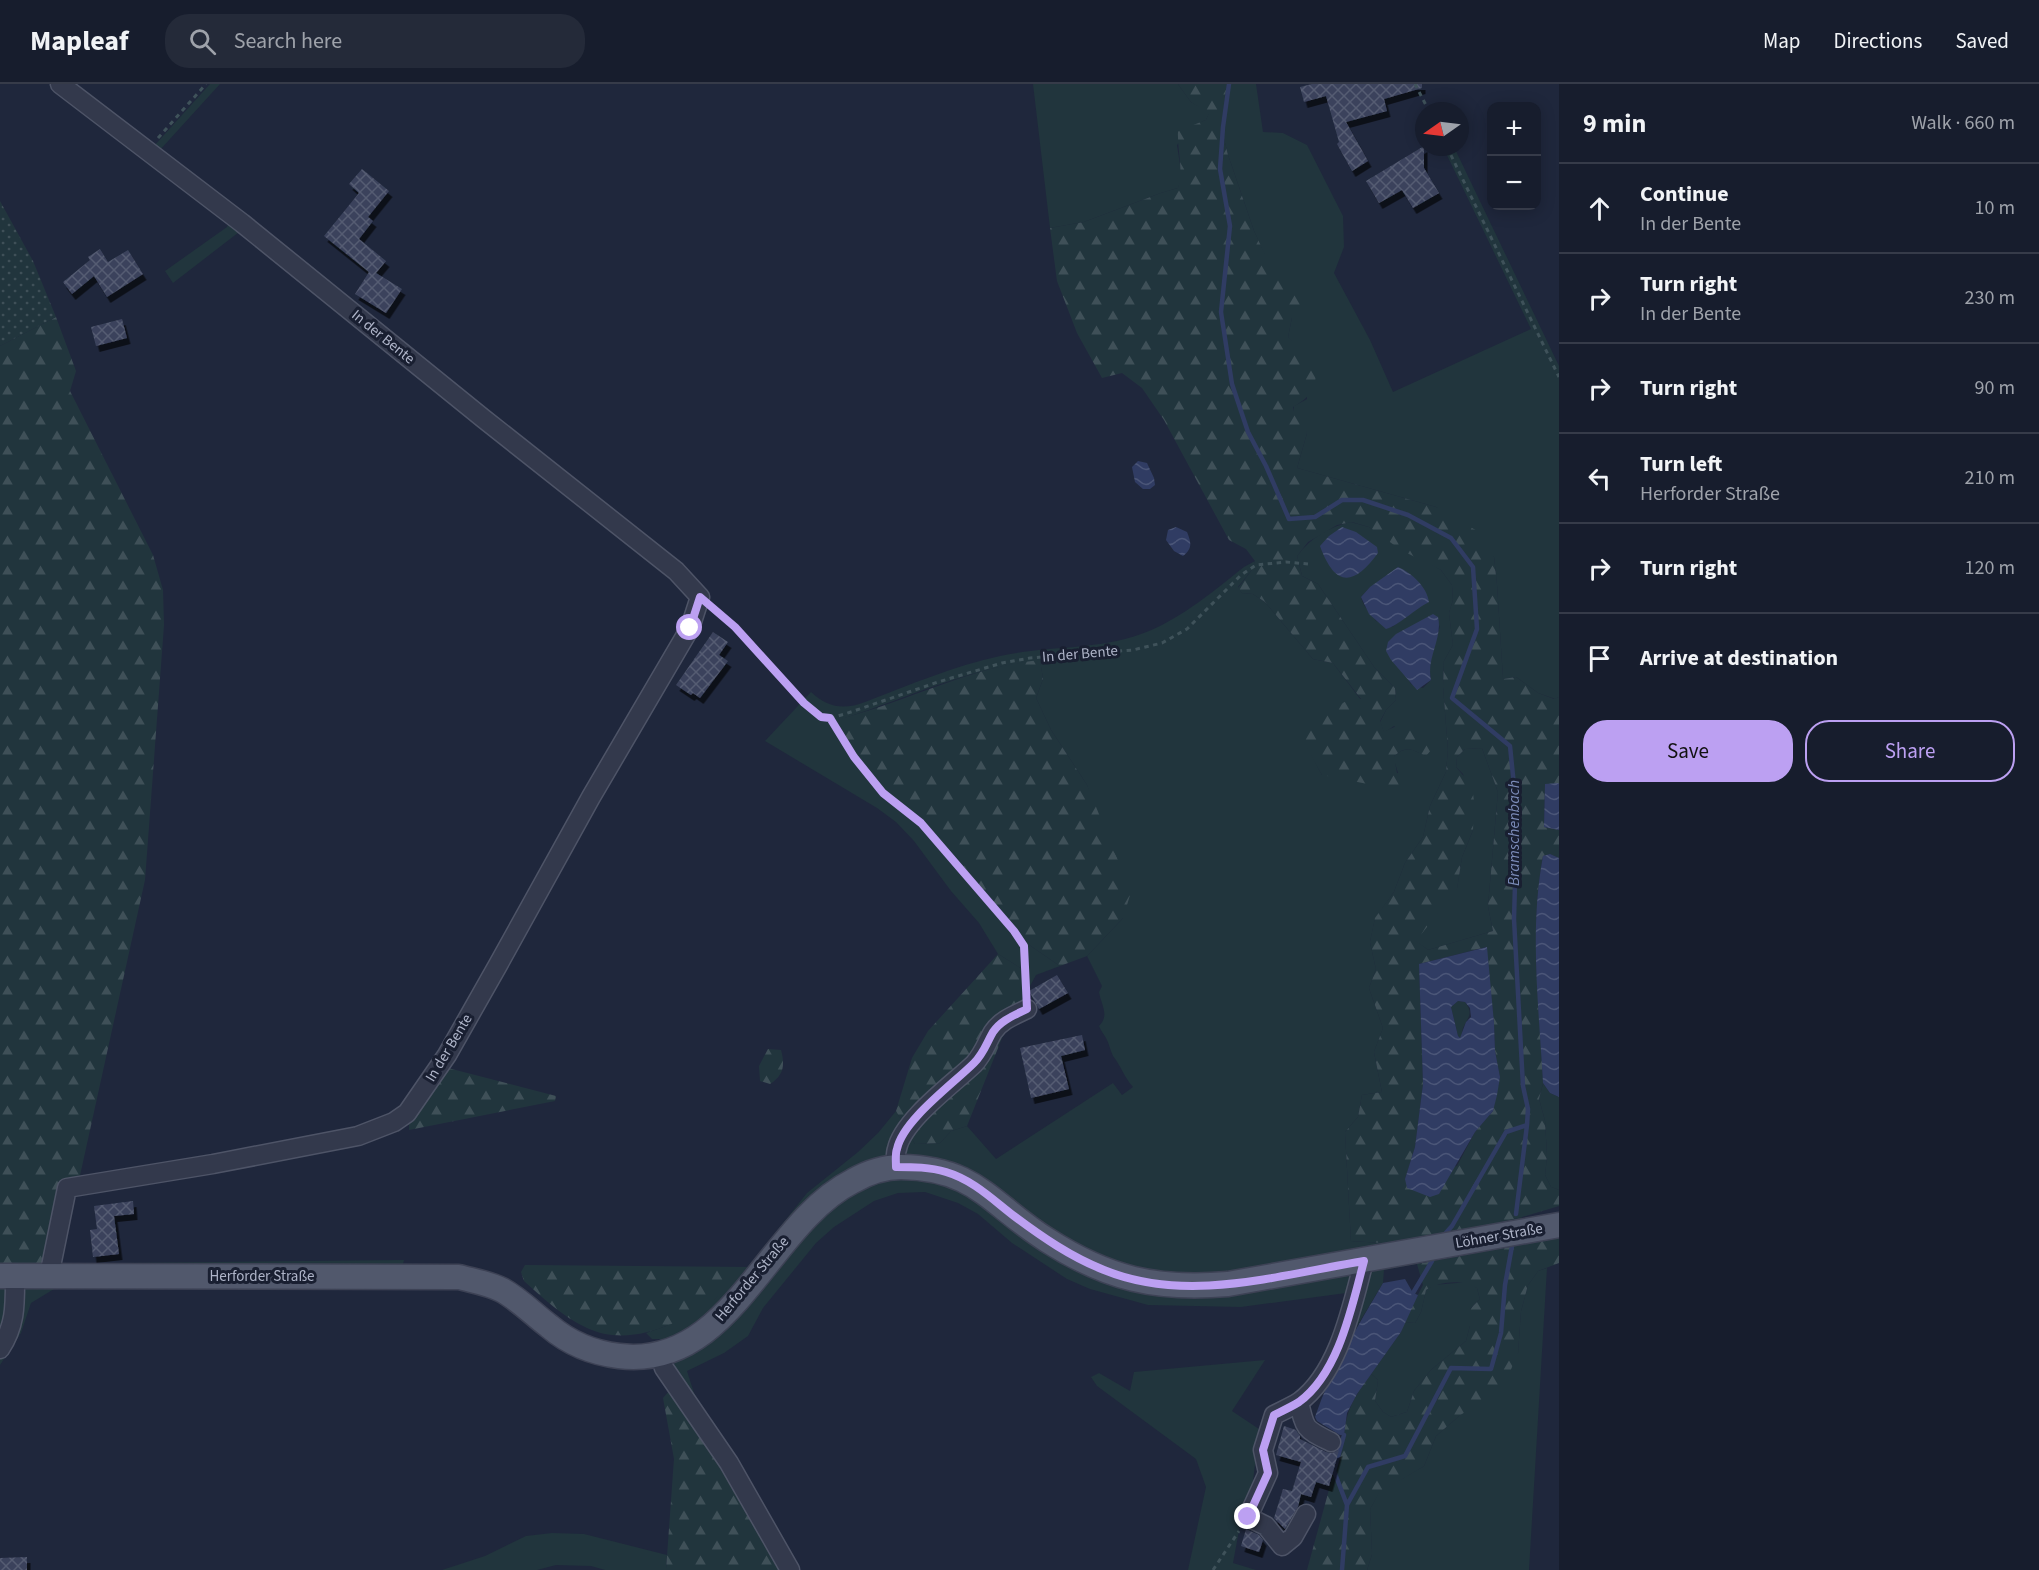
<!DOCTYPE html>
<html lang="en">
<head>
<meta charset="utf-8">
<style>
  :root { --surface:#171d2d; --page:#242a39; --text:#f1f3f6; --muted:#9ea2aa; --line:#363b49; --accent:#bca0f2 }
  body { margin:0; font-family:"Source Sans 3",sans-serif; background:var(--page); color:var(--text) }
  .controls { position:absolute; right:18px; top:18px; display:grid; overflow:hidden; border-radius:12px; box-shadow:0 3px 15px #0003 }
  .controls button { width:54px; height:54px; display:grid; place-items:center; padding:0; border:0; border-bottom:2px solid var(--line); background:var(--surface); color:var(--text); font:30px sans-serif }
  .compass { position:absolute; left:1415px; top:18px; width:54px; height:54px; border-radius:50%; background:var(--surface); box-shadow:0 3px 15px #0003; rotate:256deg }
  .stop { position:absolute; width:18px; height:18px; margin:-14px; border:4px solid #bca0f2; border-radius:50%; background:#fff }
  .stop.end { background:#bca0f2; border-color:#fff; box-shadow:0 2px 6px #0008 }
  .list { margin:0; padding:0; list-style:none }
  h2 { display:flex; justify-content:space-between; align-items:center; height:78px; margin:0; padding:0 24px; font-size:26px }
  h2 small { font-size:20px; font-weight:400; color:var(--muted) }
  .list li { display:grid; grid-template-columns:39px 1fr auto; gap:18px; align-items:center; box-sizing:border-box; height:90px; padding:0 24px; border-top:2px solid var(--line) }
  .list b { display:block; font-size:22px; white-space:nowrap }
  .list p { margin:0; font-size:20px; white-space:nowrap; color:var(--muted) }
  .list em { font-size:20px; font-style:normal; color:var(--muted) }
  .actions { display:flex; gap:12px; padding:18px 24px }
  .actions a { flex:1; padding:14px 0; border:2px solid var(--accent); border-radius:24px; text-align:center; font-size:21px; color:var(--accent) }
  .actions .main { background:var(--accent); color:#111 }
  .icon { flex:none; width:33px; height:33px; fill:none; stroke:currentColor; stroke-width:2; stroke-linecap:round; stroke-linejoin:round }
  .map { position:relative; flex:none; width:1559px; height:1486px; overflow:hidden }
  header { display:flex; align-items:center; gap:36px; box-sizing:border-box; height:84px; padding:0 30px; background:var(--surface); border-bottom:2px solid var(--line) }
  header strong { font-size:28px }
  nav { display:flex; gap:33px; margin-inline-start:auto; font-size:21px }
  .search { width:420px; height:54px; background:var(--page); display:flex; align-items:center; gap:15px; box-sizing:border-box; padding:0 21px; border-radius:24px; color:var(--muted); font-size:22px }
  main { display:flex }
  aside { flex:1; background:var(--surface) }
  .map>svg:first-child { display:block }
</style>
</head>
<body>
<header>
<strong>Mapleaf</strong>
<div class="search"><svg class="icon" aria-label="search" viewBox="0 0 24 24"><circle cx="10" cy="10" r="6"/><path d="M15 15l6 6"/></svg>Search here</div>
<nav><a>Map</a><a>Directions</a><a>Saved</a></nav>
</header>
<main>
<div class="map">
<svg width="1559" height="1486" viewBox="0 0 1559 1486">
  <defs>
    <pattern id="forest-firs" width="22" height="20" patternUnits="userSpaceOnUse" patternTransform="scale(1.5)"><rect width="22" height="20" fill="#21353d"/><path d="M5 1l3.5 6h-7zM16 11l3.5 6h-7z" fill="#3f5058"/></pattern>
    <pattern id="garden-dots" width="8" height="8" patternUnits="userSpaceOnUse" patternTransform="scale(1.5)"><rect width="8" height="8" fill="#21353d"/><path d="M2 2h.1M6 6h.1" fill="none" stroke="#3f5058" stroke-width="1.8" stroke-linecap="round"/></pattern>
    <pattern id="water-waves" width="16" height="10" patternUnits="userSpaceOnUse" patternTransform="scale(1.5)"><rect width="16" height="10" fill="#303c63"/><path d="M0 5q4-4 8 0t8 0" fill="none" stroke="#4b5678"/></pattern>
    <pattern id="building-cross-hatch" width="8" height="8" patternUnits="userSpaceOnUse" patternTransform="scale(1.5)"><rect width="8" height="8" fill="#3b435c"/><path d="M0 0l8 8M0 8l8-8" fill="none" stroke="#555c72"/></pattern>
    <filter id="shadow"><feDropShadow dx="3.5" dy="6" stdDeviation="0" flood-color="#0009"/></filter>
  </defs>
  <rect width="100%" height="100%" fill="#1f273c"/>
  <path fill="#21353d" fill-rule="evenodd" d="M 210,0 L 220,0 L 159,67 L 243,145 L 173,199 L 165,187 L 227,143 L 229,138 L 145,72 Z
    M 1033,0 L 1178,0 L 1191,18 L 1210,28 L 1206,36 L 1195,41 L 1177,61 L 1182,93 L 1178,104 L 1161,109 L 1084,138 L 1050,144 Z
    M 1227,0 L 1256,0 L 1263,48 L 1283,49 L 1307,61 L 1343,132 L 1344,163 L 1334,189 L 1370,256 L 1393,308 L 1531,245 L 1443,63 L 1454,63 L 1559,282 L 1559,613 L 1555,615 L 1538,609 L 1516,593 L 1503,595 L 1497,501 L 1494,473 L 1436,423 L 1297,384 L 1307,349 L 1293,327 L 1294,322 L 1307,315 L 1298,263 L 1288,253 L 1292,233 L 1254,147 L 1228,71 L 1221,43 Z
    M 1351,438 L 1369,443 L 1441,486 L 1452,501 L 1453,516 L 1449,529 L 1453,561 L 1444,577 L 1443,602 L 1448,666 L 1446,688 L 1430,722 L 1423,753 L 1405,779 L 1394,808 L 1375,835 L 1370,858 L 1376,885 L 1369,904 L 1383,944 L 1374,968 L 1382,1008 L 1362,1011 L 1358,1033 L 1345,1048 L 1351,1157 L 1383,1159 L 1416,1158 L 1522,1133 L 1517,1161 L 1384,1186 L 1383,1199 L 1348,1257 L 1361,1207 L 1241,1223 L 1148,1221 L 1090,1205 L 1067,1195 L 1012,1159 L 978,1130 L 958,1119 L 925,1108 L 898,1109 L 874,1117 L 834,1143 L 816,1159 L 763,1224 L 748,1252 L 724,1269 L 687,1287 L 694,1309 L 734,1374 L 659,1289 L 675,1284 L 674,1278 L 660,1255 L 652,1255 L 646,1249 L 666,1242 L 716,1214 L 748,1183 L 807,1109 L 858,1068 L 878,1049 L 896,1027 L 915,1060 L 940,1059 L 951,1047 L 967,1042 L 996,1075 L 1113,999 L 1122,1011 L 1133,1003 C 1124,993 1121,982 1113,972 C 1110,966 1109,959 1106,954 C 1103,949 1101,947 1099,942 C 1110,931 1101,921 1099,908 L 1102,902 L 1087,872 L 1123,834 L 1087,701 L 1051,646 L 1036,614 L 1043,595 L 1040,577 C 975,581 900,617 836,637 L 886,707 L 923,738 L 957,774 L 1028,860 L 1060,882 L 1036,891 L 1024,913 L 1022,885 L 998,870 L 979,839 L 951,807 L 914,757 L 896,738 L 877,724 L 765,657 L 811,608 C 828,624 844,626 865,618 C 910,601 953,582 1000,572 C 1048,561 1102,567 1149,547 C 1183,533 1215,506 1244,483 L 1255,477 L 1252,486 L 1238,503 L 1242,509 L 1253,510 L 1265,518 L 1313,575 L 1333,579 L 1361,616 L 1303,655 L 1322,691 L 1398,689 L 1393,673 C 1407,661 1411,665 1426,672 L 1394,642 L 1384,649 L 1380,638 L 1386,626 L 1396,616 L 1395,604 L 1374,583 L 1318,500 L 1302,492 L 1297,472 C 1311,453 1329,443 1351,438 ZM 1370,503 L 1419,523 L 1392,543 L 1376,537 C 1371,527 1365,527 1361,513 ZM 1440,541 C 1436,560 1427,577 1431,596 L 1423,604 L 1411,600 L 1407,593 Z
    M 1482,664 L 1498,708 L 1488,822 L 1493,847 L 1428,866 L 1415,857 L 1457,804 L 1462,773 L 1473,746 L 1463,690 L 1456,683 L 1457,673 L 1465,665 Z
    M 1458,917 L 1465,918 C 1474,930 1468,933 1463,944 C 1462,948 1462,951 1460,954 L 1458,952 L 1451,923 Z
    M 1543,999 L 1550,1009 L 1559,1013 L 1559,1106 L 1551,1103 L 1545,1091 L 1547,1072 L 1545,1037 L 1539,1015 Z
    M 404,1176 L 403,1180 L 125,1185 L 125,1179 Z
    M 1547,1184 L 1529,1486 L 1367,1486 L 1372,1470 L 1370,1425 L 1379,1408 L 1424,1382 L 1436,1352 L 1459,1332 L 1518,1269 L 1521,1227 L 1528,1201 L 1538,1187 Z
    M 0,1185 L 59,1202 L 31,1219 L 21,1249 L 0,1281 Z
    M 1468,1198 L 1477,1204 L 1480,1215 L 1470,1225 L 1470,1242 L 1466,1257 L 1431,1286 L 1414,1307 L 1407,1328 L 1391,1333 L 1383,1328 L 1375,1317 L 1378,1296 L 1371,1290 L 1401,1248 L 1404,1238 L 1415,1239 L 1421,1228 L 1426,1206 L 1433,1201 Z
    M 1265,1276 L 1232,1327 L 1259,1345 L 1251,1415 L 1241,1436 L 1233,1479 L 1256,1486 L 1188,1486 L 1206,1403 L 1196,1375 L 1097,1302 L 1091,1293 L 1099,1289 L 1130,1307 L 1134,1288 Z
    M 552,1449 L 584,1450 L 667,1471 L 666,1486 L 605,1486 L 591,1482 L 556,1481 L 537,1486 L 442,1486 L 485,1472 L 526,1452 Z"/>
  <path fill="url(#forest-firs)" fill-rule="evenodd" d="M 1178,0 L 1227,0 L 1221,43 L 1228,71 L 1254,147 L 1275,192 L 1296,195 L 1306,226 L 1300,237 L 1292,233 L 1288,253 L 1317,278 C 1316,302 1314,311 1293,323 L 1293,327 L 1303,330 L 1307,349 L 1297,384 L 1436,423 L 1479,448 L 1494,473 L 1497,501 L 1503,595 L 1516,593 L 1538,609 L 1554,615 L 1559,613 L 1559,700 L 1545,700 L 1544,743 L 1559,746 L 1559,774 L 1550,770 L 1543,772 C 1529,846 1540,924 1543,999 L 1539,1015 L 1545,1037 L 1547,1072 L 1545,1091 L 1551,1103 L 1559,1106 L 1559,1122 L 1522,1133 L 1416,1158 L 1383,1159 L 1351,1157 L 1345,1048 L 1358,1033 L 1362,1011 L 1382,1008 L 1374,968 L 1383,944 L 1369,904 L 1376,885 L 1370,858 L 1375,834 L 1394,808 L 1405,779 L 1423,753 L 1430,722 L 1446,688 L 1448,666 L 1443,602 L 1444,577 L 1453,561 L 1449,529 L 1453,516 L 1452,501 L 1441,486 L 1401,466 L 1369,443 L 1352,438 L 1337,441 L 1308,458 L 1297,472 L 1302,492 L 1318,500 L 1374,583 L 1395,604 L 1396,616 L 1386,626 L 1380,637 L 1384,648 C 1410,634 1418,640 1432,665 L 1426,672 C 1411,665 1407,661 1394,672 L 1399,701 L 1393,705 L 1322,691 L 1302,655 L 1305,644 L 1349,615 L 1361,615 L 1333,579 L 1313,575 L 1265,518 L 1253,510 L 1242,509 L 1238,504 L 1252,486 L 1255,477 L 1246,465 L 1229,456 L 1164,336 L 1142,304 L 1122,289 L 1102,294 L 1077,249 L 1057,197 L 1050,144 L 1084,138 L 1161,109 L 1178,104 C 1184,86 1177,67 1178,47 L 1206,36 L 1209,29 L 1191,18 ZM 1482,664 L 1498,708 L 1488,822 L 1493,847 L 1428,866 L 1416,857 L 1457,805 L 1462,773 L 1473,746 L 1474,717 L 1472,702 L 1456,683 L 1457,673 L 1465,665 ZM 1486,863 L 1494,939 L 1495,967 L 1500,993 L 1493,1027 L 1475,1048 L 1457,1082 L 1405,1095 L 1415,1063 L 1423,1000 L 1419,880 Z
    M 56,233 L 76,287 L 70,307 L 153,471 L 163,506 L 164,541 L 145,796 L 79,1096 L 46,1176 L 36,1186 L 0,1185 L 0,262 Z
    M 1040,576 L 1043,595 L 1036,614 L 1051,646 L 1087,701 L 1131,808 L 1123,834 L 1087,872 L 1060,882 L 1028,860 L 957,774 L 923,738 L 886,707 L 857,672 L 836,636 C 905,619 969,583 1040,576 Z
    M 998,870 L 1022,885 L 1024,913 L 1002,954 L 967,1042 L 951,1047 L 940,1059 L 915,1060 L 896,1027 L 912,974 L 928,947 Z
    M 768,965 L 781,966 C 785,981 784,991 770,1000 L 760,997 L 759,982 Z
    M 444,983 L 556,1012 L 555,1017 L 409,1046 L 409,1033 Z
    M 1559,1154 L 1559,1179 L 1538,1187 L 1528,1201 L 1521,1227 L 1518,1269 L 1509,1290 L 1491,1311 L 1459,1332 L 1436,1352 L 1424,1382 L 1379,1409 L 1370,1425 L 1372,1470 L 1367,1486 L 1307,1486 L 1344,1351 C 1347,1323 1355,1313 1371,1290 L 1378,1296 L 1375,1317 L 1383,1328 L 1391,1333 L 1407,1328 L 1414,1307 L 1431,1286 L 1466,1257 L 1470,1242 L 1470,1225 L 1480,1215 L 1477,1204 C 1463,1195 1439,1197 1426,1206 L 1421,1228 L 1415,1239 L 1404,1238 L 1423,1201 L 1417,1180 Z
    M 525,1181 L 748,1183 C 738,1193 727,1206 715,1215 C 679,1240 630,1264 587,1244 C 563,1233 543,1214 524,1197 L 521,1188 Z
    M 671,1305 L 724,1382 L 784,1486 L 666,1486 L 674,1375 L 663,1314 Z"/>
  <path fill="url(#garden-dots)" d="M 0,117 L 33,177 L 56,233 L 0,262 Z"/>
  <path fill="url(#water-waves)" fill-rule="evenodd" d="M 1138,377 L 1147,379 L 1154,394 L 1155,401 L 1150,405 L 1143,405 L 1135,398 L 1132,383 Z
    M 1176,443 L 1187,448 C 1191,458 1193,464 1183,472 L 1174,467 L 1166,456 L 1168,446 Z
    M 1342,443 L 1356,448 L 1377,463 L 1378,469 C 1353,503 1335,503 1320,462 L 1329,452 Z
    M 1398,483 C 1412,489 1427,503 1429,518 C 1415,525 1398,542 1386,545 L 1369,530 L 1361,513 L 1370,503 Z
    M 1433,530 L 1438,533 C 1443,554 1426,574 1431,596 L 1417,606 L 1391,576 L 1386,567 L 1388,558 L 1396,550 Z
    M 1558,699 L 1559,700 L 1559,746 L 1544,743 L 1545,700 Z
    M 1550,770 L 1559,774 L 1559,1013 L 1550,1009 L 1543,999 C 1539,924 1529,846 1543,772 Z
    M 1487,863 L 1494,939 L 1495,967 L 1500,993 L 1497,1011 L 1493,1027 L 1475,1048 L 1439,1110 L 1430,1113 L 1407,1104 L 1405,1095 L 1415,1063 L 1423,1000 L 1419,880 ZM 1458,917 L 1465,918 L 1470,924 L 1471,933 L 1466,938 L 1460,954 L 1458,952 L 1451,923 Z
    M 1405,1195 L 1413,1209 L 1418,1211 L 1401,1248 L 1357,1310 L 1347,1329 L 1344,1351 L 1340,1351 L 1317,1337 L 1315,1333 C 1331,1285 1358,1242 1383,1199 Z"/>
  <g fill="none" stroke-linecap="round" stroke-linejoin="round">
    <path stroke="#303c63" stroke-width="4.5" d="M 1229,0 L 1223,43 L 1220,85 L 1230,142 L 1221,228 L 1232,300 L 1248,348 L 1266,382 L 1289,435 L 1315,433 L 1342,416 L 1363,416 L 1408,431 L 1451,454 L 1473,483 L 1477,545 L 1452,614 L 1510,662 L 1517,731 L 1514,835 L 1523,1002 L 1528,1025 L 1527,1041 L 1516,1130
      M 1444,1151 L 1452,1142 L 1506,1048 L 1527,1041
      M 1413,1209 L 1432,1177
      M 1344,1351 L 1334,1387 L 1347,1421
      M 1342,1486 L 1347,1421 L 1368,1383 L 1405,1372 L 1451,1284 L 1491,1285 L 1501,1249 L 1505,1201 L 1512,1162"/>
  </g>
  <path fill="url(#building-cross-hatch)" filter="url(#shadow)" d="M 1312,0 L 1422,0 L 1422,4 L 1384,15 L 1387,27 L 1346,38 L 1368,77 L 1352,87 L 1337,60 L 1339,58 L 1326,12 L 1304,18 L 1300,3 Z
    M 1424,62 L 1424,84 L 1439,109 L 1413,124 L 1402,106 L 1379,119 L 1366,97 Z
    M 362,85 L 389,107 L 368,133 L 373,137 L 359,155 L 386,177 L 376,189 L 402,205 L 386,229 L 355,210 L 369,188 L 324,152 L 359,109 L 349,100 Z
    M 100,165 L 108,178 L 128,166 L 143,190 L 107,213 L 94,192 L 72,210 L 63,198 L 90,176 L 88,173 Z
    M 122,235 L 127,254 L 96,262 L 91,243 Z
    M 713,548 L 728,558 L 719,571 L 728,577 L 700,614 L 693,609 L 691,611 L 676,601 Z
    M 1057,891 L 1068,909 L 1039,925 L 1029,907 Z
    M 1082,951 L 1085,966 L 1061,972 L 1069,1005 L 1031,1014 L 1020,964 Z
    M 133,1117 L 134,1130 L 114,1132 L 119,1170 L 93,1173 L 90,1146 L 97,1145 L 94,1122 Z
    M 1284,1342 L 1296,1346 L 1300,1352 L 1300,1355 L 1326,1368 L 1332,1369 L 1339,1366 L 1329,1402 L 1316,1398 L 1311,1413 L 1301,1410 L 1298,1423 L 1285,1445 L 1274,1434 L 1283,1405 L 1292,1407 L 1301,1378 L 1276,1371 Z
    M 1246,1445 L 1259,1451 L 1263,1456 L 1259,1468 L 1241,1462 Z
    M 27,1473 L 27,1486 L 0,1486 L 0,1474 Z"/>
  <g fill="none" stroke-linecap="round" stroke-linejoin="round">
    <g stroke="#4e5467" stroke-width="21">
      <path id="minor" d="M 896,1083 C 896,1077 895,1070 897,1065 C 903,1036 953,1000 974,980 C 984,969 986,960 993,948 C 1001,936 1015,931 1027,925
        M 49,1192 L 67,1104 L 213,1080 L 358,1052 L 394,1038 L 407,1029 L 447,971 L 498,881 L 591,713 L 690,544 L 700,513 L 676,487 L 484,335 L 242,139 L 60,0
        M 0,1265 C 16,1241 15,1220 15,1192
        M 659,1269 L 664,1284 L 729,1379 L 790,1486
        M 1299,1318 C 1305,1346 1305,1345 1331,1358
        M 1306,1430 L 1293,1453 L 1282,1462 L 1266,1442 L 1248,1433 L 1268,1389 L 1263,1366 L 1274,1331 C 1282,1327 1291,1323 1299,1318 C 1339,1289 1352,1222 1364,1177"/>
    </g>
    <g stroke="#3d4255" stroke-width="27">
      <path id="major" d="M 0,1192 L 459,1193 C 474,1197 488,1199 502,1206 C 520,1216 533,1230 549,1242 C 569,1259 593,1269 619,1272 C 732,1286 767,1140 853,1097 C 867,1089 885,1083 901,1083 C 976,1084 990,1120 1047,1156 C 1108,1195 1156,1206 1228,1200 L 1559,1141"/>
    </g>
    <path stroke="#3f525a" stroke-width="3" stroke-dasharray="4.5 4.5" stroke-linecap="butt" d="M 1415,0 L 1429,27
      M 158,54 L 206,0
      M 1447,63 L 1559,293
      M 713,524 L 735,543 L 804,619 L 821,633 L 830,634 L 854,673 L 883,709 L 921,739 L 1014,847 L 1024,862 L 1026,910
      M 830,634 L 845,630 L 938,598 L 1002,579 L 1030,574 L 1133,566 L 1162,559 L 1187,545 L 1241,491 L 1256,481 L 1286,478 L 1308,480
      M 1213,1486 L 1239,1447"/>
    <use href="#minor" stroke="#33394c" stroke-width="18"/>
    <use href="#major" stroke="#51586c" stroke-width="24"/>
  </g>
  <g fill="none" stroke-linecap="round" stroke-linejoin="round">
    <path stroke="#bca0f2" stroke-width="8" d="M 690,544 L 700,513 L 735,543 L 804,619 L 821,633 L 830,634 L 854,673 L 883,709 L 921,739 L 1014,847 L 1024,862 L 1027,925 C 1015,931 1001,936 993,948 C 986,960 984,969 974,979 C 953,1000 903,1036 897,1065 C 895,1070 896,1077 896,1083 C 913,1083 930,1083 946,1088 C 973,1096 992,1115 1014,1132 C 1042,1153 1071,1173 1104,1186 C 1187,1220 1279,1191 1364,1177 C 1352,1222 1339,1289 1299,1318 C 1291,1323 1282,1327 1274,1331 L 1263,1366 L 1268,1389 L 1248,1433"/>
  </g>
  <g text-anchor="middle" dominant-baseline="central" stroke-width="6" stroke-linejoin="round" paint-order="stroke">
    <g font-size="15" fill="#aeb4c8" stroke="#191f31">
      <text transform="translate(383 253) rotate(39)">In der Bente</text>
      <text transform="translate(1080 570) rotate(-5)">In der Bente</text>
      <text transform="translate(449 964) rotate(-59)">In der Bente</text>
      <text transform="translate(1499 1152) rotate(-10)">Löhner Straße</text>
      <text x="262" y="1192">Herforder Straße</text>
      <text transform="translate(752 1195) rotate(-50)">Herforder Straße</text>
    </g>
    <g font-size="16" font-style="italic" fill="#7b8bb8" stroke="#191f31">
      <text transform="translate(1514 749) rotate(-90)">Bramschenbach</text>
    </g>
  </g>
</svg>
<div class="controls">
<button>+</button>
<button>−</button>
</div>
<svg class="compass" viewBox="-18 -18 36 36"><path d="M0-13l5 13h-10z" fill="#e53935"/><path d="M0 13l5-13h-10z" fill="#9ea2aa"/></svg>
<div class="stop" style="left:690px;top:544px"></div>
<div class="stop end" style="left:1248px;top:1433px"></div>
</div>
<aside>
<h2>9 min<small>Walk · 660 m</small></h2>
<ul class="list">
<li><svg class="icon" aria-label="ahead" viewBox="0 0 24 24"><path d="M12 20V5M6 11l6-6 6 6"/></svg><div><b>Continue</b><p>In der Bente</p></div><em>10 m</em></li>
<li><svg class="icon" aria-label="right" viewBox="0 0 24 24"><path d="M7 20v-9h11M14 6l5 5-5 5"/></svg><div><b>Turn right</b><p>In der Bente</p></div><em>230 m</em></li>
<li><svg class="icon" aria-label="right" viewBox="0 0 24 24"><path d="M7 20v-9h11M14 6l5 5-5 5"/></svg><div><b>Turn right</b></div><em>90 m</em></li>
<li><svg class="icon" aria-label="left" viewBox="0 0 24 24"><path d="M17 20v-9H6M10 6l-5 5 5 5"/></svg><div><b>Turn left</b><p>Herforder Straße</p></div><em>210 m</em></li>
<li><svg class="icon" aria-label="right" viewBox="0 0 24 24"><path d="M7 20v-9h11M14 6l5 5-5 5"/></svg><div><b>Turn right</b></div><em>120 m</em></li>
<li><svg class="icon" aria-label="arrive" viewBox="0 0 24 24"><path d="M6 21V4h12l-3 4 3 4H6"/></svg><div><b>Arrive at destination</b></div></li>
</ul>
<div class="actions"><a class="main">Save</a><a>Share</a></div>
</aside>
</main>
</body>
</html>
